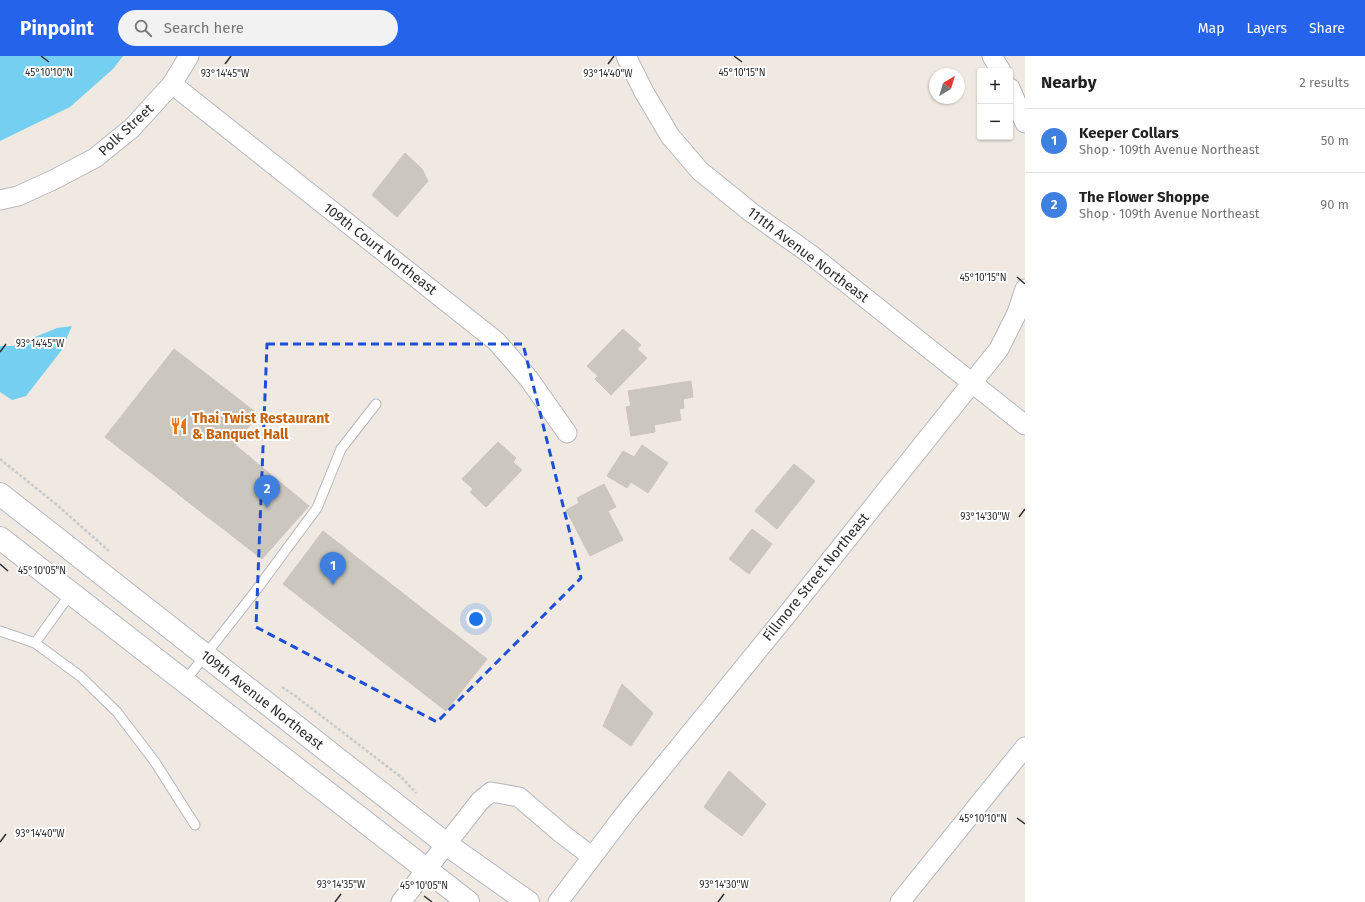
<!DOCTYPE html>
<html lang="en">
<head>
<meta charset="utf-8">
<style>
  :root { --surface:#fff; --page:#f2f2f2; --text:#222; --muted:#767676; --line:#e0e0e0; --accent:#2563eb }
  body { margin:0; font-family:"Fira Sans",sans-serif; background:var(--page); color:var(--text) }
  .controls { position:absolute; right:12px; top:12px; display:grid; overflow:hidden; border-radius:4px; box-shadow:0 1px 3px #0004 }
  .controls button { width:36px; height:36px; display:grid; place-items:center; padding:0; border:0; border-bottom:1px solid var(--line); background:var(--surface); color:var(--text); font:20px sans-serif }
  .compass { position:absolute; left:929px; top:12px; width:36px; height:36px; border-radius:50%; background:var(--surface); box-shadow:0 1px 3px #0004; rotate:38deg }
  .you { position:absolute; left:476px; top:563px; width:14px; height:14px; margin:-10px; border:3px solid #fff; border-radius:50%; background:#1a73e8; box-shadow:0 0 0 6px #1a73e833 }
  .badge { display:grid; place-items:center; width:26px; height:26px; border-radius:50%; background:var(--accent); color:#fff; font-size:13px; font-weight:700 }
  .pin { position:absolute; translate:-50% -33px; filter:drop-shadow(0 1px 2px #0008) }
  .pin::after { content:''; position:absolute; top:21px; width:14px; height:12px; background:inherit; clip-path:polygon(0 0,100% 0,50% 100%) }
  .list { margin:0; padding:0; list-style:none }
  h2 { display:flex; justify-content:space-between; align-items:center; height:52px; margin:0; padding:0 16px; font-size:17px }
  h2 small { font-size:13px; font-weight:400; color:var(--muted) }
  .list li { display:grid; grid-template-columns:26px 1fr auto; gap:12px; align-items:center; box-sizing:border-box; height:64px; padding:0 16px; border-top:1px solid var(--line) }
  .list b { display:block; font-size:15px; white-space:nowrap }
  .list p { margin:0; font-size:13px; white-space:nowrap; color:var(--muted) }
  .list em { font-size:13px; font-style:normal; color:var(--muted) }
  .icon { flex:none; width:22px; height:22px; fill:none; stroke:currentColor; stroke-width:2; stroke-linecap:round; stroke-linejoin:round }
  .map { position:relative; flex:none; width:1025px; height:846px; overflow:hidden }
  header { display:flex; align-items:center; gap:24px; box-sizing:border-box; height:56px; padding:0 20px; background:var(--accent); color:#fff }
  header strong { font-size:19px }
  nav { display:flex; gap:22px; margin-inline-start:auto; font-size:14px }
  .search { width:280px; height:36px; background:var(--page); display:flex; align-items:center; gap:10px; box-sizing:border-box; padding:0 14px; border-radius:22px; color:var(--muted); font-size:15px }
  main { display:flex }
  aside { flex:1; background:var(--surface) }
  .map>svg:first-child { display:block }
</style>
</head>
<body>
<header>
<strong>Pinpoint</strong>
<div class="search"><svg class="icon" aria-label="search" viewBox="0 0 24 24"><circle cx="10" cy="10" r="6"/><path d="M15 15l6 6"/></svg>Search here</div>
<nav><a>Map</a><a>Layers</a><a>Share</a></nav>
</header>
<main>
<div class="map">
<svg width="1025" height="846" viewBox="0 0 1025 846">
  <rect width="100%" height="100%" fill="#efe9e1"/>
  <path fill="#75cff0" d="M 0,0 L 123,0 L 113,13 L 70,51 L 0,85 Z
    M 72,270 L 61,295 L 26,340 L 12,344 L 0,336 L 0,290 L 13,290 L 57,272 Z"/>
  <path fill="#cbc7bf" stroke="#cbc5ba" d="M 405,97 L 422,113 L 428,125 L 397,161 L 372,139 Z
    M 623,273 L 641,289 L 637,293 L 647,302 L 611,339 L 595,323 L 598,320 L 587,310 Z
    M 174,293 L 258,358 L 235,389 L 309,450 L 262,503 L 105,381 Z
    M 691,325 L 693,341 L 683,343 L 684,352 L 679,353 L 681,364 L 654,369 L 655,376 L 631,380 L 626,351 L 631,350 L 628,335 Z
    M 224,380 L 252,403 L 209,462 L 178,438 Z
    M 498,386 L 516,402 L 513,406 L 522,414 L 486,451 L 470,436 L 473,433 L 462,423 Z
    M 642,389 L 668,407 L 648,437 L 631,426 L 627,432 L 607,420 L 623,395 L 634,401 Z
    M 794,408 L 815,425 L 777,473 L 755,455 Z
    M 604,428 L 616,451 L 608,455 L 623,484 L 590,500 L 566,454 L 579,447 L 577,442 Z
    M 752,473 L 772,488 L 749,518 L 729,503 Z
    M 323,475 L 487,603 L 446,655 L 283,528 Z
    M 622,628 L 653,657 L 631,690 L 603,670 Z
    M 729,715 L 766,748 L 742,780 L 704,751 Z"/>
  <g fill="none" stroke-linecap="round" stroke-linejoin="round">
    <g stroke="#b4b7c1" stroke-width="11">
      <path id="service" d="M 0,575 L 35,587 L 80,620 L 117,656 L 155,706 L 195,769
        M 35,587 L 71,537
        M 185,625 L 254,537 L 317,452 L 341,393 L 376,348"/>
    </g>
    <g stroke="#b4b7c1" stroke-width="21">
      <path id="minor" d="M 626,0 L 644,36 L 670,80 L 700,115 L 752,157 L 810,198 L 1025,369
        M 992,0 L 1001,15
        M 172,28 L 496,285 L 529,323 L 567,377
        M 1010,32 L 1025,67
        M 0,144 L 18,140 L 53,124 L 95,102 L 132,72 L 172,28 L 189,0
        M 401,846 L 480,745 L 491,736 L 519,741 L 561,777 L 591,800
        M 558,846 L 627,755 L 785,561 L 999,293 L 1017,257 L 1025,233
        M 900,846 L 1025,691"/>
    </g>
    <g stroke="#b4b7c1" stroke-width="24">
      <path id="secondary" d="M 0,438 L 446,788 L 528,846
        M 0,482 L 468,846"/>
    </g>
    <path stroke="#c9c9c9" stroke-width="2.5" stroke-dasharray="3 2" stroke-linecap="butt" d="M 0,403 L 57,449 L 109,495
      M 282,631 L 294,639 L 401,721 L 416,737"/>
    <use href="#service" stroke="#fff" stroke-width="9"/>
    <use href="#minor" stroke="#fff" stroke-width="19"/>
    <use href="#secondary" stroke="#fff" stroke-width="22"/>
  </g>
  <path fill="none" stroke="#1d4ed8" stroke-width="3" stroke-dasharray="8 5" stroke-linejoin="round" d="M 267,288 L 523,288 L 581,522 L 437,666 L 256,571 Z"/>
  <path fill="none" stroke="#2e2e2e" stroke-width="1.5" d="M 41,0 L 49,6M 734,0 L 742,6M 225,8 L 231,0M 608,8 L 614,0M 1017,221 L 1025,228M 0,296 L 6,288M 1019,461 L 1025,453M 0,508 L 8,515M 1017,762 L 1025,768M 0,786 L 6,778M 424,840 L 432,846M 335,846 L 341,838M 718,846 L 724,838"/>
  <defs>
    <g id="restaurant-bare" transform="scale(1.38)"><path d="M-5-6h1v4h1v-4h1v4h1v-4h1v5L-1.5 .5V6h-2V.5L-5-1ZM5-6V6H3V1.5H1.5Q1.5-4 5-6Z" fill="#e8710a" stroke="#fff" stroke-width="2.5" paint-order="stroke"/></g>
  </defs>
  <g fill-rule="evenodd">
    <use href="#restaurant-bare" x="179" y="370"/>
  </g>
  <g text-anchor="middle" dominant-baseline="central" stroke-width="4" stroke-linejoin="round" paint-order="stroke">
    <g font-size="14" fill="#2e2e2e" stroke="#fff">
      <text transform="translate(126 74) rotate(-43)">Polk Street</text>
      <text transform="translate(380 193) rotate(38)">109th Court Northeast</text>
      <text transform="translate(808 199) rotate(37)">111th Avenue Northeast</text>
      <text transform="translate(816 521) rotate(-51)">Fillmore Street Northeast</text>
      <text transform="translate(262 644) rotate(38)">109th Avenue Northeast</text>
    </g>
    <g font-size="14" font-weight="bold" fill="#c56008" stroke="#fff" text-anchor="start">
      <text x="192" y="362">Thai Twist Restaurant<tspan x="192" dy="16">&amp; Banquet Hall</tspan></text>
    </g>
  </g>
  <g font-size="10" text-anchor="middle" fill="#2e2e2e" stroke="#fff" stroke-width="4" stroke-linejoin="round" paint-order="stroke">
    <text x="49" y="20">45°10'10"N</text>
    <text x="742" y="20">45°10'15"N</text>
    <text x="608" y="21">93°14'40"W</text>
    <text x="225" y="21">93°14'45"W</text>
    <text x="983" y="225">45°10'15"N</text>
    <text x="40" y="291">93°14'45"W</text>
    <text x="985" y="464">93°14'30"W</text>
    <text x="42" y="518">45°10'05"N</text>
    <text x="983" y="766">45°10'10"N</text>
    <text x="40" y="781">93°14'40"W</text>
    <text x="341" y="832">93°14'35"W</text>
    <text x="724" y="832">93°14'30"W</text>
    <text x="424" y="833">45°10'05"N</text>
  </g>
</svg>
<div class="controls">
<button>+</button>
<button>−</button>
</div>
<svg class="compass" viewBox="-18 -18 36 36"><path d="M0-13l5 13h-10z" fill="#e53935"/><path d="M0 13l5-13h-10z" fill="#767676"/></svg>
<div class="you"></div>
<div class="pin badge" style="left:333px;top:529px;background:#3f7fe0">1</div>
<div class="pin badge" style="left:267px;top:452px;background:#3f7fe0">2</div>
</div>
<aside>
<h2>Nearby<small>2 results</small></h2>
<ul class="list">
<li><span class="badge" style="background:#3f7fe0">1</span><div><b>Keeper Collars</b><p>Shop · 109th Avenue Northeast</p></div><em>50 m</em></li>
<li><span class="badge" style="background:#3f7fe0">2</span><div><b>The Flower Shoppe</b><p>Shop · 109th Avenue Northeast</p></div><em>90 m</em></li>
</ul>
</aside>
</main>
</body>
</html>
